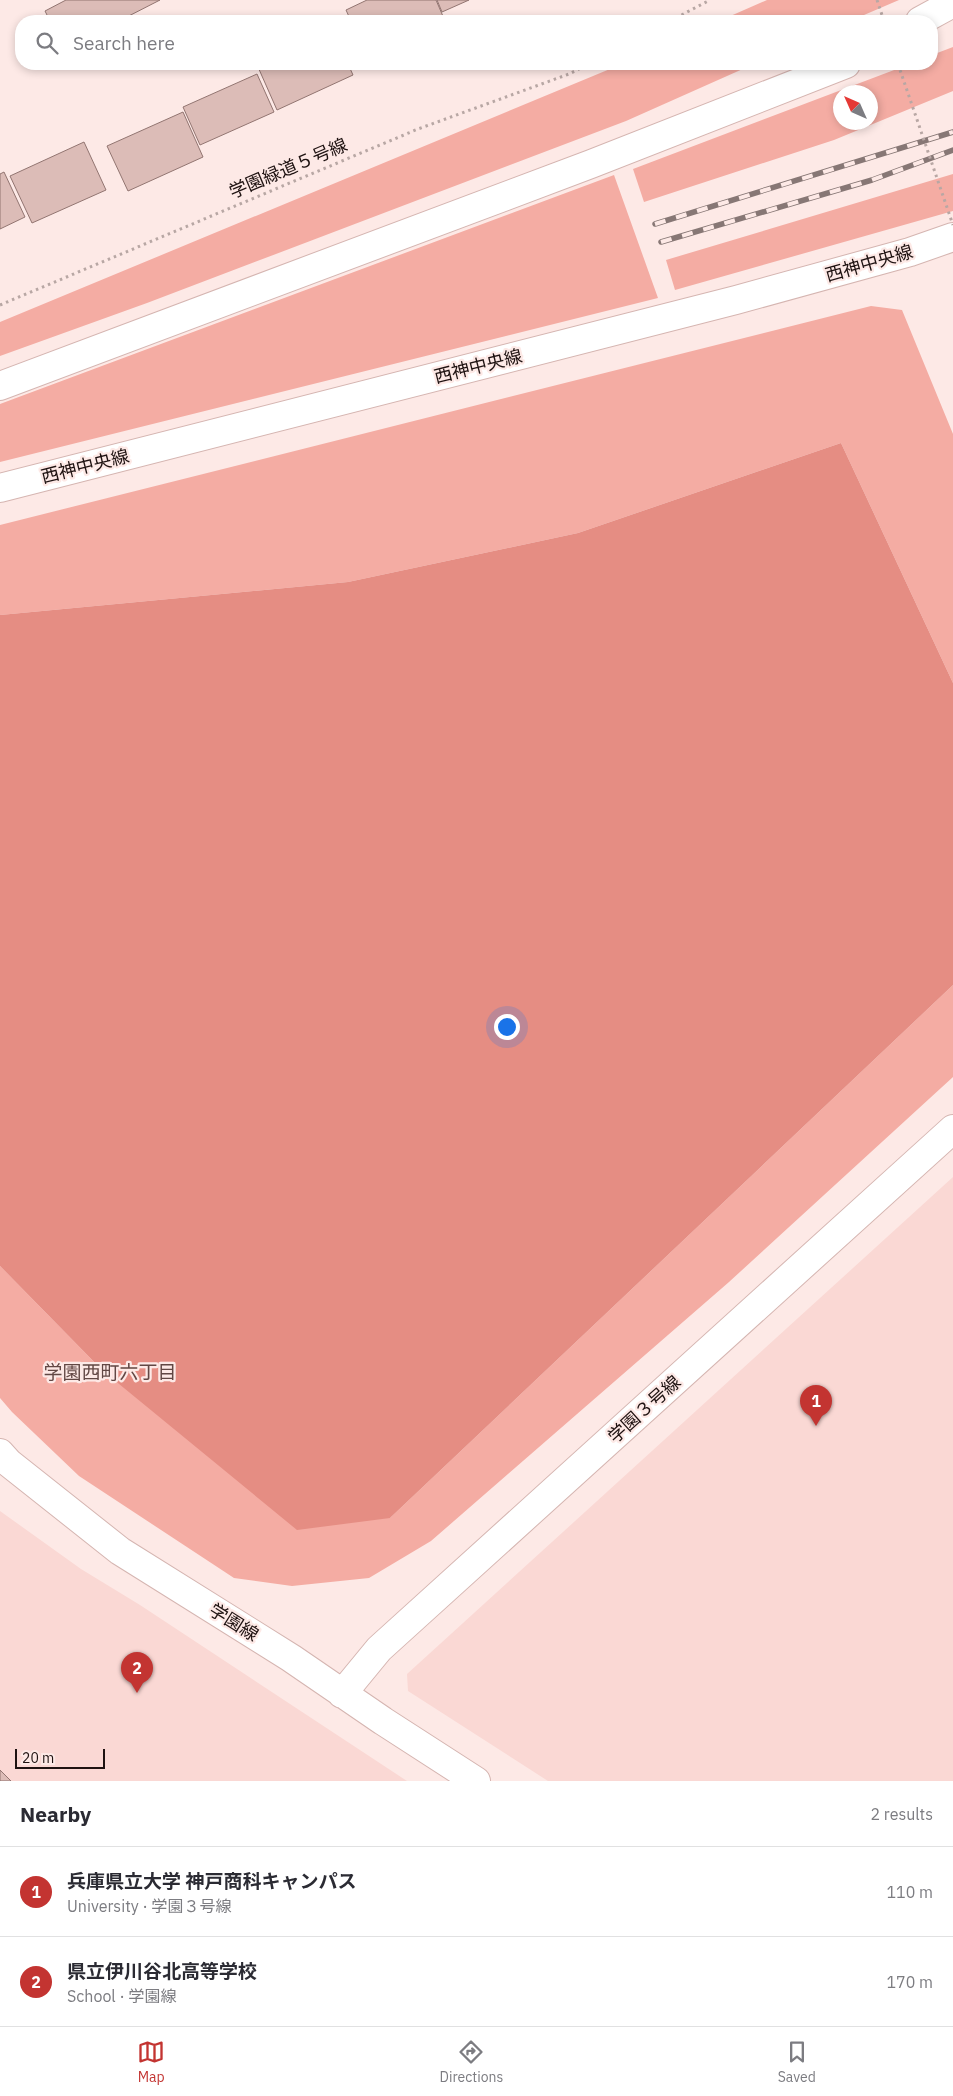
<!DOCTYPE html>
<html lang="en">
<head>
<meta charset="utf-8">
<style>
  :root { --surface:#fff; --page:#f7f7f7; --text:#2b2b33; --muted:#7c7c81; --line:#e1e1e2; --accent:#c33431 }
  body { margin:0; font-family:"IBM Plex Sans","Noto Sans JP",sans-serif; background:var(--page); color:var(--text) }
  .compass { position:absolute; left:833px; top:85px; width:45px; height:45px; border-radius:50%; background:var(--surface); box-shadow:0 2px 8px #0003; rotate:315deg }
  .scale { position:absolute; left:15px; bottom:12px; width:90px; box-sizing:border-box; padding-left:5px; border:2px solid #1e1211; border-top:0; font-size:14px; line-height:18px; white-space:nowrap; color:#1e1211; -webkit-text-stroke:4px #fde9e6; paint-order:stroke }
  .you { position:absolute; left:506px; top:1026px; width:18px; height:18px; margin:-12px; border:4px solid #fff; border-radius:50%; background:#1a73e8; box-shadow:0 0 0 8px #1a73e833 }
  .badge { display:grid; place-items:center; width:32px; height:32px; border-radius:50%; background:var(--accent); color:#fff; font-size:16px; font-weight:700 }
  .pin { position:absolute; translate:-50% -41px; filter:drop-shadow(0 1px 2px #0008) }
  .pin::after { content:''; position:absolute; top:26px; width:18px; height:15px; background:inherit; clip-path:polygon(0 0,100% 0,50% 100%) }
  .list { margin:0; padding:0; list-style:none }
  h2 { display:flex; justify-content:space-between; align-items:center; height:65px; margin:0; padding:0 20px; font-size:21px }
  h2 small { font-size:16px; font-weight:400; color:var(--muted) }
  .list li { display:grid; grid-template-columns:32px 1fr auto; gap:15px; align-items:center; box-sizing:border-box; height:90px; padding:0 20px; border-top:1px solid var(--line) }
  .list b { display:block; font-size:19px; white-space:nowrap }
  .list p { margin:0; font-size:16px; white-space:nowrap; color:var(--muted) }
  .list em { font-size:16px; font-style:normal; color:var(--muted) }
  .icon { flex:none; width:28px; height:28px; fill:none; stroke:currentColor; stroke-width:2; stroke-linecap:round; stroke-linejoin:round }
  .map { position:relative; flex:none; width:953px; height:1781px; overflow:hidden }
  .search { position:absolute; background:var(--surface); box-shadow:0 2px 8px #0003; left:15px; right:15px; top:15px; height:55px; display:flex; align-items:center; gap:12px; box-sizing:border-box; padding:0 18px; border-radius:20px; color:var(--muted); font-size:19px }
  .sheet { height:245px; background:var(--surface) }
  nav { display:flex; justify-content:space-around; align-items:center; box-sizing:border-box; height:70px; border-top:1px solid var(--line); background:var(--surface); font-size:14px; color:var(--muted) }
  nav a { display:grid; justify-items:center; gap:2px }
  nav .on { color:var(--accent) }
  .map>svg:first-child { display:block }
</style>
</head>
<body>
<div class="map">
<svg width="953" height="1781" viewBox="0 0 953 1781">
  <rect width="100%" height="100%" fill="#fde9e6"/>
  <path fill="#fad8d4" d="M 953,1177 L 953,1781 L 548,1781 L 408,1691 L 407,1674 Z
    M 0,1511 L 81,1569 L 140,1605 L 407,1781 L 0,1781 Z"/>
  <path fill="#f4aca3" fill-rule="evenodd" d="M 767,0 L 899,0 L 850,21 L 719,21 Z
    M 953,47 L 953,91 L 834,140 L 644,202 L 633,169 L 910,64 L 932,64 L 932,55 ZM 840,92 L 870,92 L 870,122 L 840,122 Z
    M 622,64 L 754,64 L 626,121 L 147,303 L 0,356 L 0,322 Z
    M 953,174 L 953,211 L 675,290 L 666,260 Z
    M 614,175 L 658,298 L 0,462 L 0,404 Z
    M 871,306 L 902,310 L 953,434 L 953,683 L 841,443 L 578,533 L 348,582 L 0,615 L 0,525 Z
    M 953,985 L 953,1077 L 729,1282 L 431,1541 L 369,1578 L 292,1586 L 234,1578 L 79,1476 L 12,1412 L 0,1398 L 0,1266 L 102,1370 L 390,1518 Z"/>
  <path fill="#e58d83" d="M 841,443 L 953,683 L 953,985 L 390,1518 L 297,1530 L 102,1370 L 0,1266 L 0,615 L 348,582 L 578,533 Z"/>
  <path fill="#dcbcb7" stroke="#927571" d="M 66,0 L 160,0 L 119,21 L 50,21 L 45,11 Z
    M 367,0 L 436,0 L 445,21 L 351,21 L 346,10 Z
    M 437,0 L 469,0 L 442,12 Z
    M 266,64 L 348,64 L 353,75 L 277,110 L 258,67 Z
    M 257,74 L 274,112 L 200,145 L 183,107 Z
    M 183,112 L 203,157 L 128,191 L 107,146 Z
    M 84,142 L 106,190 L 32,223 L 10,176 Z
    M 4,172 L 25,217 L 0,229 L 0,174 Z
    M 0,1770 L 11,1781 L 0,1781 Z"/>
  <g fill="none" stroke-linecap="round" stroke-linejoin="round">
    <g stroke="#d5b5b1" stroke-width="30">
      <path id="secondary" d="M 920,21 L 953,3
        M 0,386 L 591,164 L 846,64
        M 0,488 L 736,300 L 910,252 L 953,237
        M 0,1453 L 9,1463 L 120,1551 L 291,1658 L 383,1721 L 476,1781
        M 342,1694 L 379,1649 L 953,1129"/>
    </g>
    <path stroke="#b8a7a4" stroke-width="3" stroke-dasharray="2.5 4" stroke-linecap="butt" d="M 877,0 L 884,21
      M 670,21 L 710,0
      M 0,305 L 418,129 L 569,74 L 589,64"/>
    <use href="#secondary" stroke="#fff" stroke-width="28"/>
    <g stroke="#877775" stroke-width="5.5">
      <path id="rail" d="M 655,224 L 953,132
        M 661,242 L 872,180 L 953,150"/>
    </g>
    <use href="#rail" stroke="#fde9e6" stroke-width="4" stroke-dasharray="11" stroke-linecap="butt"/>
    <path stroke="#b8a7a4" stroke-width="3" stroke-dasharray="2.5 4" stroke-linecap="butt" d="M 898,64 L 953,225"/>
  </g>
  <g text-anchor="middle" dominant-baseline="central" stroke-width="4.5" stroke-linejoin="round" paint-order="stroke">
    <g font-size="18" fill="#1e1211" stroke="#fde9e6">
      <text transform="translate(288 168) rotate(-23)">学園緑道５号線</text>
      <text transform="translate(869 263) rotate(-16)">西神中央線</text>
      <text transform="translate(478 366) rotate(-14)">西神中央線</text>
      <text transform="translate(85 466) rotate(-14)">西神中央線</text>
      <text transform="translate(644 1409) rotate(-42)">学園３号線</text>
      <text transform="translate(234 1622) rotate(32)">学園線</text>
    </g>
    <g font-size="19" fill="#624744" stroke="#fde9e6">
      <text x="110" y="1372">学園西町六丁目</text>
    </g>
  </g>
</svg>
<svg class="compass" viewBox="-18 -18 36 36"><path d="M0-13l5 13h-10z" fill="#e53935"/><path d="M0 13l5-13h-10z" fill="#7c7c81"/></svg>
<div class="scale">20 m</div>
<div class="you"></div>
<div class="pin badge" style="left:816px;top:1426px">1</div>
<div class="pin badge" style="left:137px;top:1693px">2</div>
<div class="search"><svg class="icon" aria-label="search" viewBox="0 0 24 24"><circle cx="10" cy="10" r="6"/><path d="M15 15l6 6"/></svg>Search here</div>
</div>
<section class="sheet">
<h2>Nearby<small>2 results</small></h2>
<ul class="list">
<li><span class="badge">1</span><div><b>兵庫県立大学 神戸商科キャンパス</b><p>University · 学園３号線</p></div><em>110 m</em></li>
<li><span class="badge">2</span><div><b>県立伊川谷北高等学校</b><p>School · 学園線</p></div><em>170 m</em></li>
</ul>
</section>
<nav>
<a class="on"><svg class="icon" aria-label="map" viewBox="0 0 24 24"><path d="M3 6l6-2 6 2 6-2v14l-6 2-6-2-6 2zM9 4v14M15 6v14"/></svg>Map</a>
<a><svg class="icon" aria-label="directions" viewBox="0 0 24 24"><path d="M12 3l9 9-9 9-9-9zM9 14v-3h6M13 9l2 2-2 2"/></svg>Directions</a>
<a><svg class="icon" aria-label="saved" viewBox="0 0 24 24"><path d="M7 4h10v16l-5-4-5 4z"/></svg>Saved</a>
</nav>
</body>
</html>
